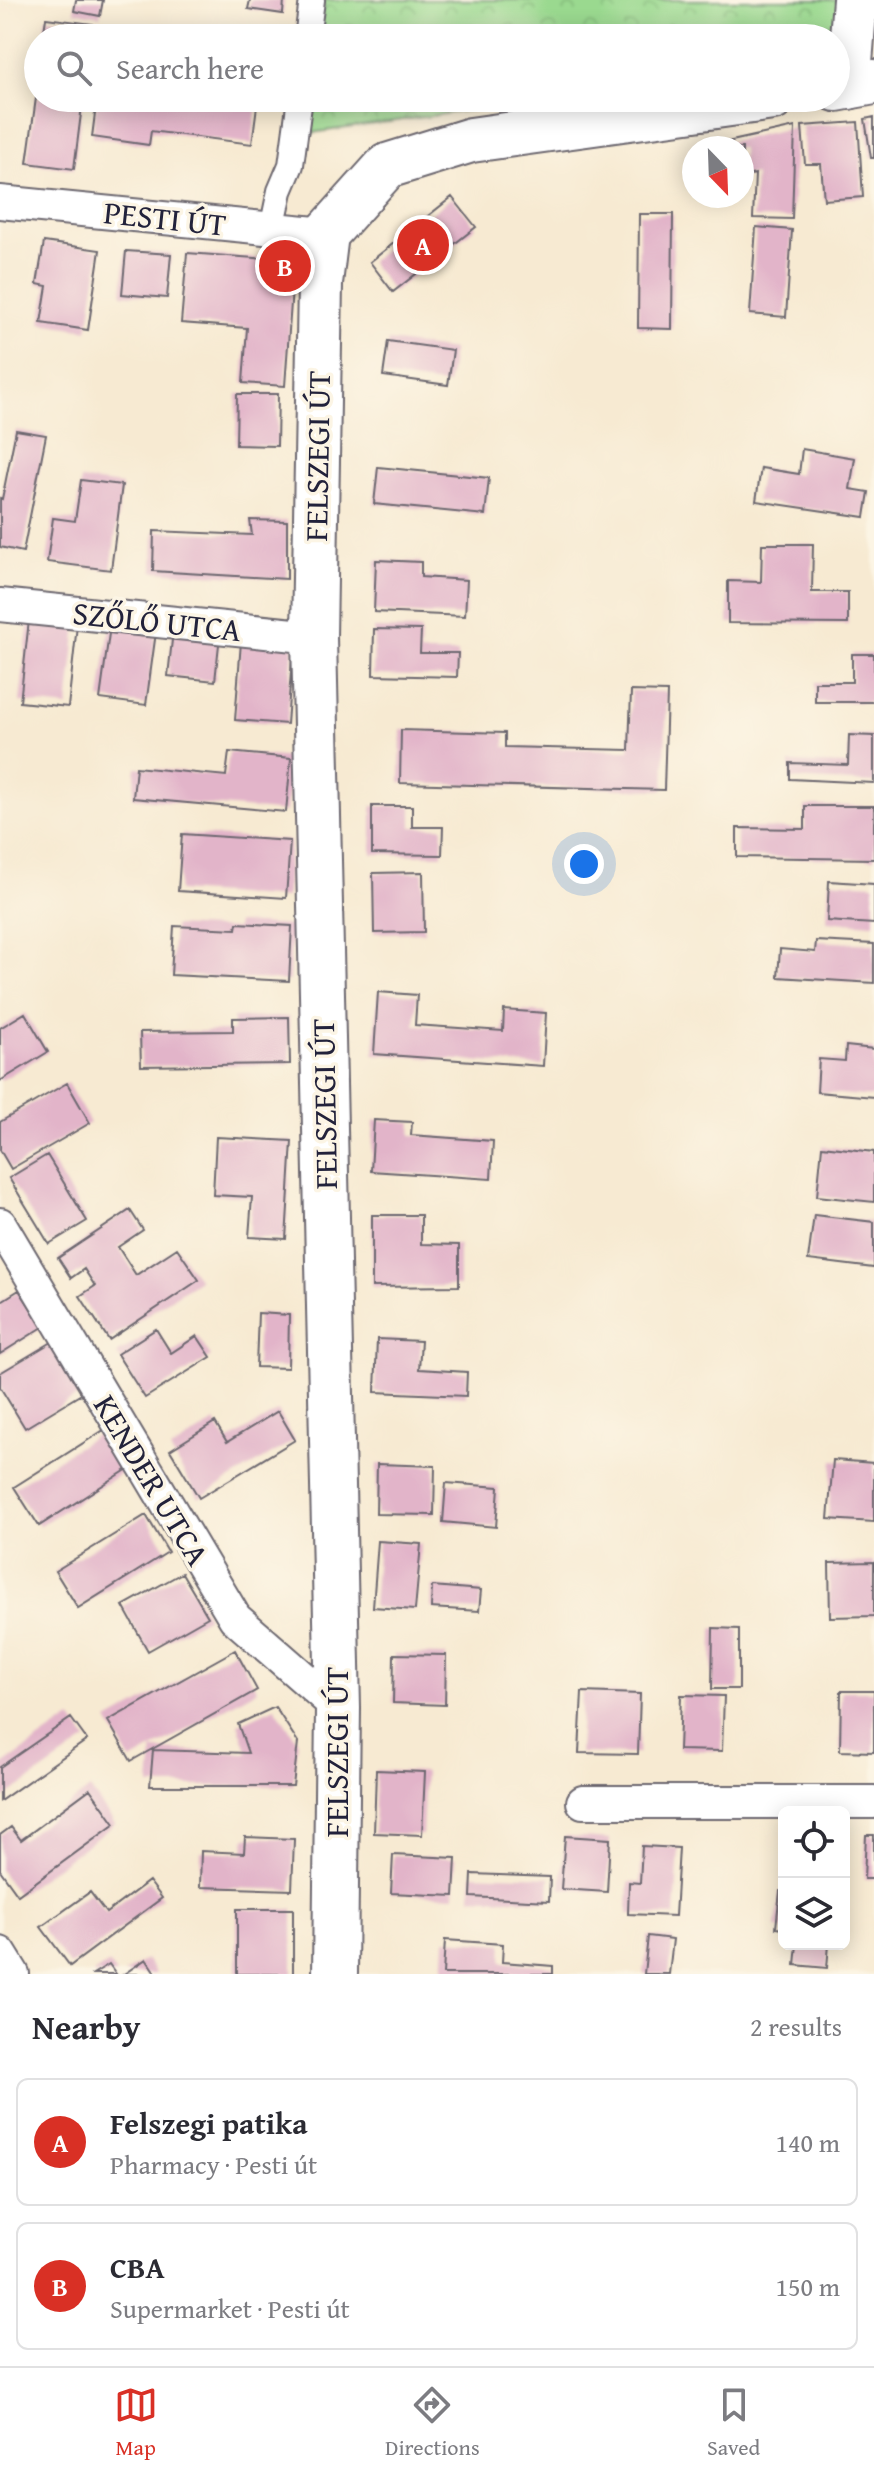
<!DOCTYPE html>
<html lang="en">
<head>
<meta charset="utf-8">
<style>
  :root { --surface:#fff; --page:#f7f7f7; --text:#2b2b33; --muted:#7c7c81; --line:#e1e1e2; --accent:#d93025 }
  body { margin:0; font-family:"Gentium Book Plus",serif; background:var(--page); color:var(--text) }
  .controls { position:absolute; right:24px; bottom:24px; display:grid; overflow:hidden; border-radius:12px; box-shadow:0 4px 20px #0003 }
  .controls button { width:72px; height:72px; display:grid; place-items:center; padding:0; border:0; border-bottom:2px solid var(--line); background:var(--surface); color:var(--text); font:40px sans-serif }
  .compass { position:absolute; left:682px; top:136px; width:72px; height:72px; border-radius:50%; background:var(--surface); box-shadow:0 4px 20px #0003; rotate:157deg }
  .you { position:absolute; left:584px; top:864px; width:28px; height:28px; margin:-20px; border:6px solid #fff; border-radius:50%; background:#1a73e8; box-shadow:0 0 0 12px #1a73e833 }
  .badge { display:grid; place-items:center; width:52px; height:52px; border-radius:50%; background:var(--accent); color:#fff; font-size:26px; font-weight:700 }
  .pin { position:absolute; translate:-50% -50%; border:4px solid #fff; box-shadow:0 2px 8px #0006 }
  .list { margin:0; padding:0; list-style:none }
  h2 { display:flex; justify-content:space-between; align-items:center; height:104px; margin:0; padding:0 32px; font-size:34px }
  h2 small { font-size:26px; font-weight:400; color:var(--muted) }
  .list li { display:grid; grid-template-columns:52px 1fr auto; gap:24px; align-items:center; box-sizing:border-box; height:128px; margin:0 16px 16px; padding:0 16px; border:2px solid var(--line); border-radius:12px }
  .list b { display:block; font-size:30px; white-space:nowrap }
  .list p { margin:0; font-size:26px; white-space:nowrap; color:var(--muted) }
  .list em { font-size:26px; font-style:normal; color:var(--muted) }
  .icon { flex:none; width:44px; height:44px; fill:none; stroke:currentColor; stroke-width:2; stroke-linecap:round; stroke-linejoin:round }
  .map { position:relative; flex:none; width:874px; height:1974px; overflow:hidden }
  .search { position:absolute; background:var(--surface); box-shadow:0 4px 20px #0003; left:24px; right:24px; top:24px; height:88px; display:flex; align-items:center; gap:20px; box-sizing:border-box; padding:0 28px; border-radius:44px; color:var(--muted); font-size:30px }
  .sheet { height:392px; background:var(--surface) }
  nav { display:flex; justify-content:space-around; align-items:center; box-sizing:border-box; height:112px; border-top:2px solid var(--line); background:var(--surface); font-size:22px; color:var(--muted) }
  nav a { display:grid; justify-items:center; gap:4px }
  nav .on { color:var(--accent) }
  .map>svg:first-child { display:block }
</style>
</head>
<body>
<div class="map">
<svg width="874" height="1974" viewBox="0 0 874 1974">
  <defs>
    <pattern id="park-crowns" width="20" height="18" patternUnits="userSpaceOnUse" patternTransform="scale(2)"><rect width="20" height="18" fill="#9ad98f"/><path d="M2 6a3 3 0 1 1 6 0M12 15a3 3 0 1 1 6 0" fill="none" stroke="#84ba7c"/></pattern>
  </defs>
  <rect width="100%" height="100%" fill="#fcf5e5"/>
  <filter id="ink" filterUnits="userSpaceOnUse"><feTurbulence type="fractalNoise" baseFrequency=".0125" numOctaves="2"/><feDisplacementMap in="SourceGraphic" scale="16" xChannelSelector="R" yChannelSelector="G"/><feConvolveMatrix kernelMatrix="1 2 1 2 8 2 1 2 1" color-interpolation-filters="sRGB"/></filter>
  <filter id="wash" filterUnits="userSpaceOnUse"><feTurbulence type="fractalNoise" baseFrequency=".006" numOctaves="4" result="noise"/><feDisplacementMap in="SourceGraphic" scale="32" xChannelSelector="R" yChannelSelector="G"/><feGaussianBlur stdDeviation="1.8" result="paint"/><feColorMatrix in="noise" values="0 0 0 0 0 0 0 0 0 0 0 0 0 0 0 0 0 1.4 0 .05"/><feComposite in="paint" operator="in"/></filter>
  <g filter="url(#wash)">
    <rect width="100%" height="100%" fill="#f7ead2"/>
    <path fill="url(#park-crowns)" stroke="#5e7e65" stroke-width="2" d="M 324,0 L 855,0 L 836,38 L 320,38 Z
      M 314,98 L 557,98 L 311,133 Z"/>
    <g id="blocks">
      <path fill="#e2b4c9" d="M 76,0 L 103,0 L 100,16 L 74,11 Z
        M 250,0 L 284,0 L 283,14 L 248,9 Z
        M 46,18 L 93,24 L 91,38 L 43,38 Z
        M 36,98 L 83,98 L 74,169 L 27,163 Z
        M 97,98 L 258,98 L 252,144 L 151,131 L 149,145 L 92,137 Z
        M 874,117 L 874,158 L 871,158 L 865,119 Z
        M 858,122 L 863,197 L 824,200 L 821,164 L 805,164 L 802,126 Z
        M 795,127 L 792,219 L 753,218 L 755,174 L 742,177 L 742,148 L 729,148 L 727,142 Z
        M 452,197 L 476,227 L 393,292 L 370,262 Z
        M 639,214 L 673,214 L 672,329 L 638,328 Z
        M 756,227 L 792,230 L 786,317 L 750,314 Z
        M 44,242 L 100,250 L 88,330 L 41,323 L 47,286 L 37,284 Z
        M 126,251 L 171,254 L 167,298 L 122,294 Z
        M 187,253 L 294,261 L 285,386 L 243,383 L 247,328 L 181,323 Z
        M 388,341 L 453,350 L 448,385 L 383,376 Z
        M 237,394 L 278,394 L 277,446 L 236,445 Z
        M 16,430 L 46,435 L 23,552 L 0,547 L 0,498 L 2,499 Z
        M 802,449 L 855,458 L 850,489 L 869,492 L 865,517 L 756,501 L 761,468 L 799,474 Z
        M 378,467 L 489,478 L 485,515 L 374,504 Z
        M 81,480 L 122,485 L 111,570 L 47,562 L 53,518 L 75,521 Z
        M 250,520 L 287,521 L 287,579 L 153,571 L 154,531 L 252,535 Z
        M 762,544 L 813,544 L 812,592 L 848,592 L 848,624 L 728,623 L 728,581 L 761,582 Z
        M 376,560 L 421,562 L 421,577 L 467,580 L 465,616 L 374,612 Z
        M 29,620 L 77,625 L 68,707 L 20,702 Z
        M 110,626 L 156,632 L 146,705 L 100,699 Z
        M 374,629 L 421,630 L 420,653 L 458,653 L 457,677 L 373,675 Z
        M 173,631 L 220,635 L 215,681 L 168,676 Z
        M 241,642 L 293,645 L 287,724 L 235,720 Z
        M 852,654 L 874,654 L 874,702 L 815,702 L 815,682 L 852,682 Z
        M 631,691 L 667,692 L 664,790 L 400,783 L 401,730 L 505,733 L 505,747 L 629,750 Z
        M 849,735 L 874,736 L 874,783 L 790,779 L 790,763 L 848,765 Z
        M 229,752 L 291,758 L 286,812 L 133,798 L 136,767 L 226,776 Z
        M 372,806 L 412,806 L 412,827 L 443,827 L 442,855 L 372,854 Z
        M 805,806 L 874,806 L 874,859 L 737,857 L 737,828 L 805,829 Z
        M 182,834 L 290,841 L 286,898 L 178,891 Z
        M 423,872 L 424,932 L 374,933 L 373,873 Z
        M 829,881 L 874,884 L 874,924 L 827,921 Z
        M 237,923 L 292,926 L 289,981 L 171,975 L 174,926 L 236,929 Z
        M 816,941 L 874,944 L 874,983 L 778,977 L 780,949 L 815,952 Z
        M 378,992 L 417,995 L 415,1025 L 503,1031 L 504,1010 L 546,1013 L 543,1066 L 374,1054 Z
        M 25,1013 L 48,1052 L 0,1081 L 0,1028 Z
        M 289,1017 L 290,1064 L 141,1066 L 140,1032 L 233,1031 L 233,1018 Z
        M 846,1046 L 874,1049 L 874,1097 L 817,1092 L 819,1059 L 845,1061 Z
        M 67,1083 L 90,1123 L 11,1169 L 0,1150 L 0,1122 Z
        M 374,1120 L 412,1122 L 411,1135 L 493,1141 L 491,1179 L 371,1171 Z
        M 216,1137 L 292,1141 L 286,1239 L 249,1237 L 252,1197 L 213,1195 Z
        M 822,1146 L 874,1152 L 874,1202 L 817,1196 Z
        M 47,1155 L 87,1221 L 49,1244 L 9,1178 Z
        M 130,1210 L 143,1230 L 118,1247 L 136,1275 L 177,1248 L 199,1280 L 109,1340 L 80,1296 L 95,1286 L 84,1269 L 71,1278 L 58,1258 Z
        M 372,1215 L 421,1215 L 421,1244 L 459,1245 L 459,1286 L 372,1287 Z
        M 814,1215 L 874,1222 L 874,1268 L 808,1260 Z
        M 19,1290 L 43,1327 L 0,1354 L 0,1302 Z
        M 258,1313 L 289,1315 L 288,1368 L 256,1367 Z
        M 156,1329 L 171,1353 L 197,1336 L 211,1357 L 145,1398 L 117,1354 Z
        M 377,1339 L 421,1341 L 419,1369 L 467,1372 L 466,1396 L 375,1392 Z
        M 52,1342 L 83,1393 L 25,1428 L 0,1387 L 0,1373 Z
        M 278,1411 L 295,1440 L 199,1498 L 170,1450 L 215,1422 L 227,1442 Z
        M 104,1430 L 128,1469 L 39,1526 L 14,1487 Z
        M 833,1460 L 874,1463 L 874,1522 L 828,1519 Z
        M 377,1464 L 435,1466 L 434,1515 L 376,1514 Z
        M 446,1483 L 499,1487 L 496,1527 L 443,1522 Z
        M 146,1515 L 168,1552 L 78,1608 L 55,1571 Z
        M 378,1541 L 421,1544 L 415,1610 L 373,1607 Z
        M 874,1562 L 874,1616 L 830,1617 L 829,1563 Z
        M 182,1573 L 208,1617 L 148,1651 L 123,1606 Z
        M 432,1586 L 481,1590 L 479,1611 L 431,1608 Z
        M 713,1628 L 739,1629 L 739,1689 L 712,1689 Z
        M 235,1650 L 257,1690 L 131,1761 L 108,1721 Z
        M 394,1654 L 446,1655 L 445,1705 L 393,1703 Z
        M 841,1691 L 874,1691 L 874,1752 L 840,1751 Z
        M 582,1692 L 640,1694 L 638,1754 L 579,1753 Z
        M 681,1695 L 724,1696 L 722,1751 L 679,1750 Z
        M 275,1707 L 298,1742 L 293,1786 L 150,1786 L 153,1750 L 248,1753 L 238,1724 Z
        M 71,1718 L 87,1740 L 0,1801 L 0,1767 Z
        M 376,1770 L 425,1772 L 422,1835 L 374,1833 Z
        M 90,1789 L 115,1824 L 18,1895 L 0,1870 L 0,1835 L 11,1827 L 21,1840 Z
        M 866,1835 L 874,1835 L 874,1879 L 864,1879 Z
        M 565,1836 L 610,1839 L 607,1892 L 561,1889 Z
        M 245,1837 L 294,1839 L 292,1890 L 200,1887 L 201,1851 L 244,1853 Z
        M 642,1846 L 679,1848 L 675,1916 L 628,1914 L 629,1882 L 640,1883 Z
        M 393,1855 L 456,1858 L 454,1896 L 391,1893 Z
        M 472,1874 L 550,1877 L 549,1901 L 471,1897 Z
        M 149,1881 L 162,1898 L 70,1966 L 41,1927 L 90,1892 L 106,1913 Z
        M 780,1891 L 784,1891 L 784,1929 L 776,1928 Z
        M 237,1909 L 293,1909 L 293,1974 L 237,1974 Z
        M 648,1936 L 673,1939 L 669,1974 L 644,1974 Z
        M 445,1940 L 503,1944 L 502,1962 L 553,1966 L 553,1974 L 443,1974 Z
        M 797,1944 L 829,1944 L 827,1968 L 795,1965 Z
        M 146,1959 L 156,1974 L 124,1974 Z
        M 109,1964 L 116,1974 L 93,1974 Z"/>
    </g>
  </g>
  <g filter="url(#ink)">
    <use href="#blocks" fill-opacity="0" stroke="#6d6870" stroke-width="2"/>
    <g fill="none" stroke-linecap="round" stroke-linejoin="round">
      <g stroke="#6d6870" stroke-width="28">
        <path id="pedestrian" d="M 307,38 L 312,0
          M 272,229 L 280,191 L 291,165 L 300,98"/>
      </g>
      <g stroke="#6d6870" stroke-width="36">
        <path id="minor" d="M 0,202 L 326,234
          M 0,605 L 314,637
          M 0,1224 L 235,1618 L 338,1708
          M 583,1802 L 874,1802
          M 0,1953 L 13,1974"/>
      </g>
      <g stroke="#6d6870" stroke-width="48">
        <path id="secondary" d="M 848,87 L 855,0"/>
      </g>
      <g stroke="#6d6870" stroke-width="48">
        <path id="primary" d="M 836,89 L 874,82
          M 335,1974 L 338,1708 L 314,637 L 320,283 L 326,234 L 387,166 L 471,140 L 773,98"/>
      </g>
      <use href="#pedestrian" stroke="#fff" stroke-width="24"/>
      <use href="#minor" stroke="#fff" stroke-width="32"/>
      <use href="#secondary" stroke="#fff" stroke-width="44"/>
      <use href="#primary" stroke="#fff" stroke-width="44"/>
    </g>
  </g>
  <g text-anchor="middle" dominant-baseline="central" stroke-width="7" stroke-linejoin="round" paint-order="stroke">
    <g font-size="32" fill="#22223b" stroke="#fcf5e5">
      <text transform="translate(165 218) rotate(6)">PESTI ÚT</text>
      <text transform="translate(317 456) rotate(-89)">FELSZEGI ÚT</text>
      <text transform="translate(157 621) rotate(6)">SZŐLŐ UTCA</text>
      <text transform="translate(324 1104) rotate(-91)">FELSZEGI ÚT</text>
      <text transform="translate(152 1480) rotate(59)">KENDER UTCA</text>
      <text transform="translate(336 1752) rotate(-90)">FELSZEGI ÚT</text>
    </g>
  </g>
</svg>
<div class="controls">
<button><svg class="icon" aria-label="locate" viewBox="0 0 24 24"><circle cx="12" cy="12" r="6"/><path d="M12 2v4M12 18v4M2 12h4M18 12h4"/></svg></button>
<button><svg class="icon" aria-label="layers" viewBox="0 0 24 24"><path d="M12 4l9 5-9 5-9-5zM3 14l9 5 9-5"/></svg></button>
</div>
<svg class="compass" viewBox="-18 -18 36 36"><path d="M0-13l5 13h-10z" fill="#e53935"/><path d="M0 13l5-13h-10z" fill="#7c7c81"/></svg>
<div class="you"></div>
<div class="pin badge" style="left:423px;top:245px">A</div>
<div class="pin badge" style="left:285px;top:266px">B</div>
<div class="search"><svg class="icon" aria-label="search" viewBox="0 0 24 24"><circle cx="10" cy="10" r="6"/><path d="M15 15l6 6"/></svg>Search here</div>
</div>
<section class="sheet">
<h2>Nearby<small>2 results</small></h2>
<ul class="list">
<li><span class="badge">A</span><div><b>Felszegi patika</b><p>Pharmacy · Pesti út</p></div><em>140 m</em></li>
<li><span class="badge">B</span><div><b>CBA</b><p>Supermarket · Pesti út</p></div><em>150 m</em></li>
</ul>
</section>
<nav>
<a class="on"><svg class="icon" aria-label="map" viewBox="0 0 24 24"><path d="M3 6l6-2 6 2 6-2v14l-6 2-6-2-6 2zM9 4v14M15 6v14"/></svg>Map</a>
<a><svg class="icon" aria-label="directions" viewBox="0 0 24 24"><path d="M12 3l9 9-9 9-9-9zM9 14v-3h6M13 9l2 2-2 2"/></svg>Directions</a>
<a><svg class="icon" aria-label="saved" viewBox="0 0 24 24"><path d="M7 4h10v16l-5-4-5 4z"/></svg>Saved</a>
</nav>
</body>
</html>
